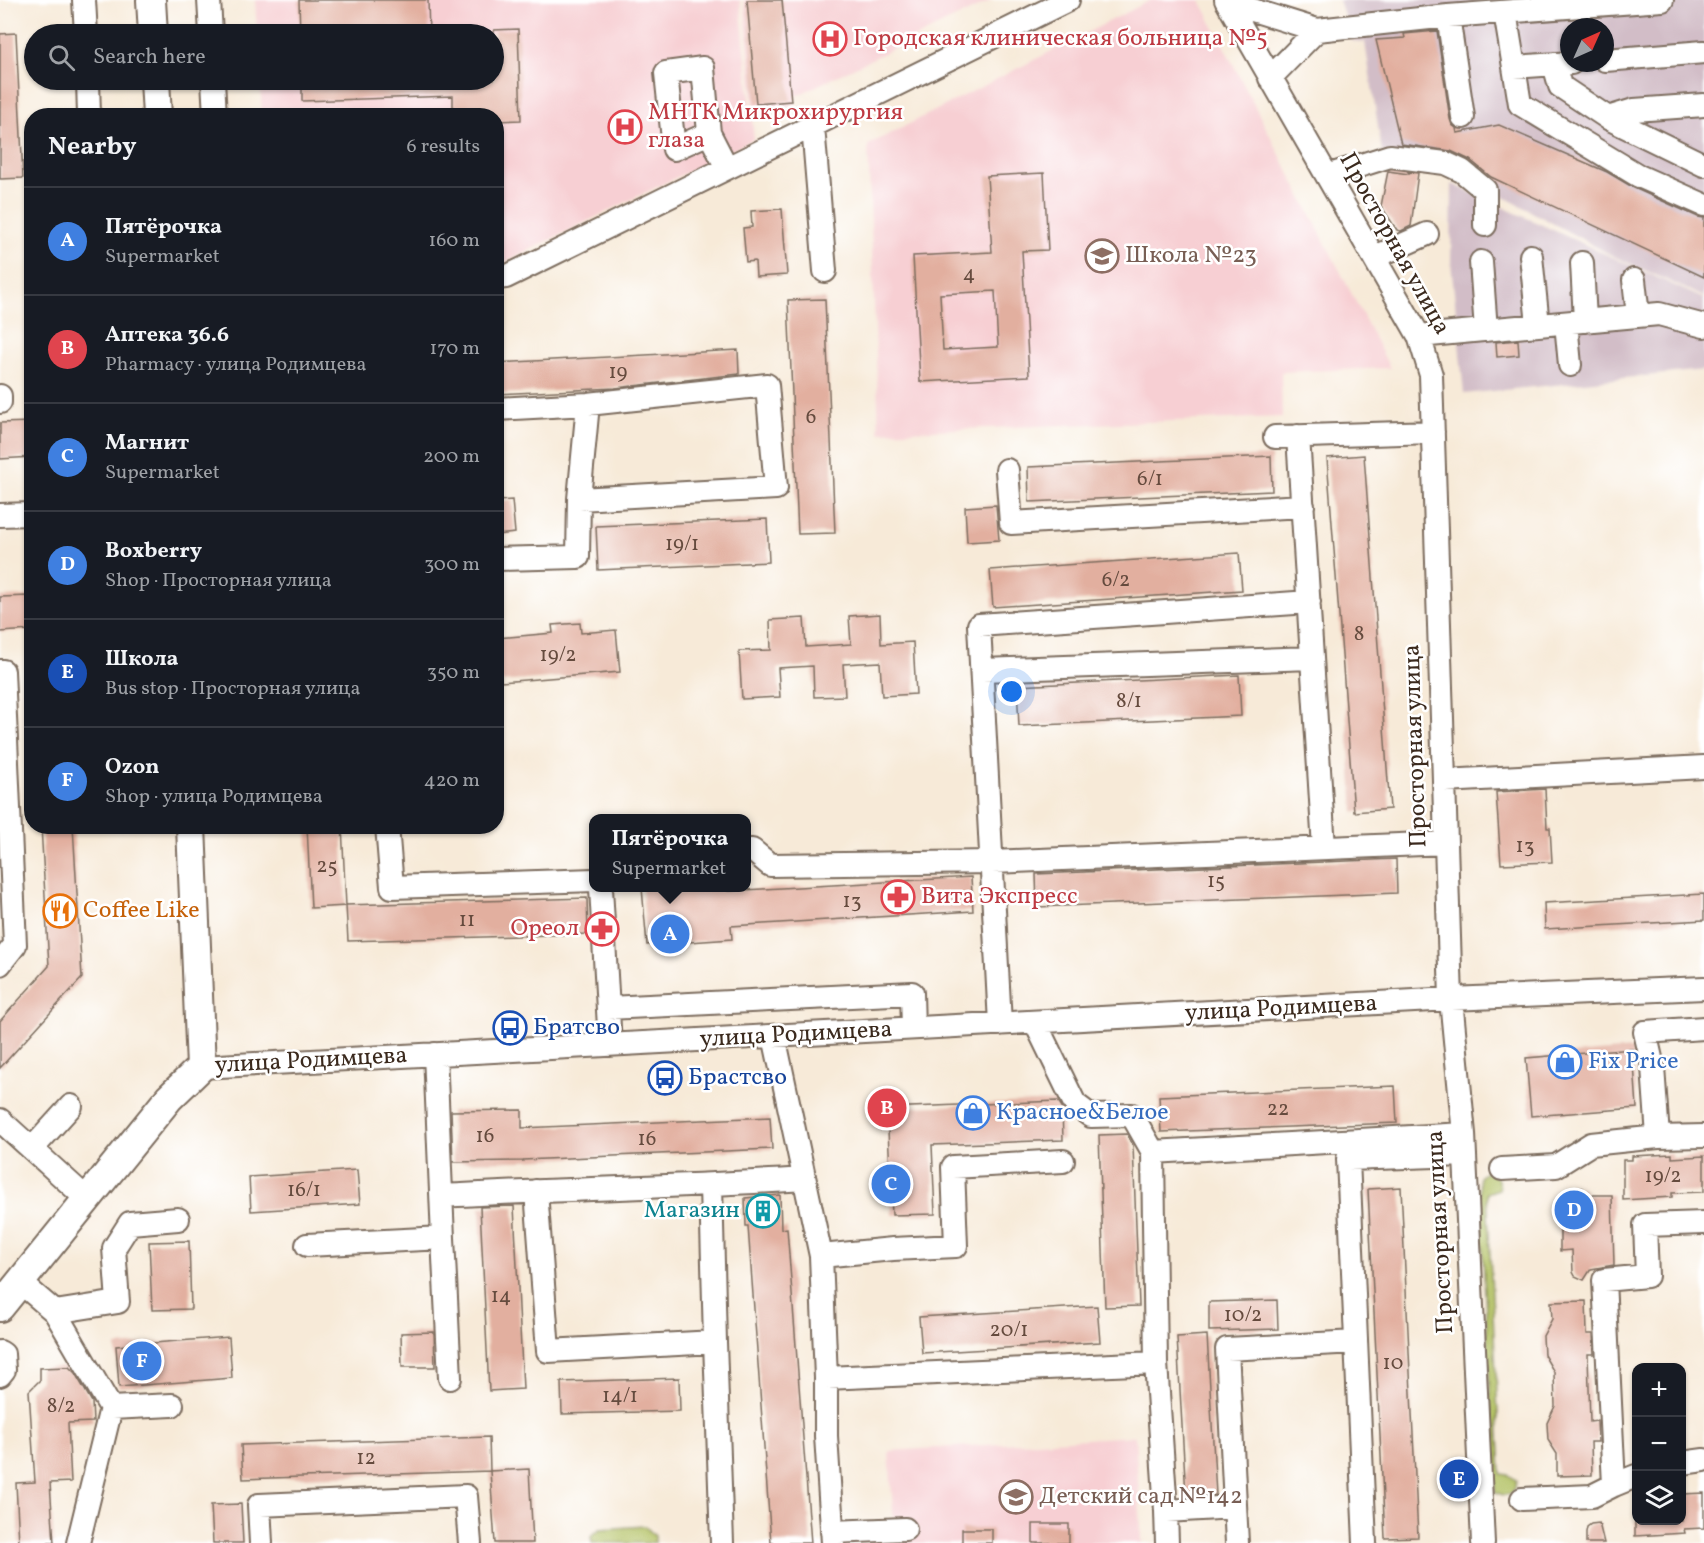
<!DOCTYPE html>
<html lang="en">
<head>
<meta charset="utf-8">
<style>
  :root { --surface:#171b24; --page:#20242c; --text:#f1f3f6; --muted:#9ea1a6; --line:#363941; --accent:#1f6fb2 }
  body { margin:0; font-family:Vollkorn,serif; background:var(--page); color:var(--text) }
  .controls { position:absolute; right:18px; bottom:18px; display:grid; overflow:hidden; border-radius:12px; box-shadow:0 2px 4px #0004 }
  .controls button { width:54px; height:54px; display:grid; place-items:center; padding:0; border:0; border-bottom:2px solid var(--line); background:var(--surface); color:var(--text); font:30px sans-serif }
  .compass { position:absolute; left:1560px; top:18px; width:54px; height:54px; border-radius:50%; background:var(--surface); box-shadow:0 2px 4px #0004; rotate:45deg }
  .you { position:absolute; left:1012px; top:692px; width:21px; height:21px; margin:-15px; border:4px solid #fff; border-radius:50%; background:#1a73e8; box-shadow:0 0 0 9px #1a73e833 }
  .badge { display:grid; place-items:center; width:39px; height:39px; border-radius:50%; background:var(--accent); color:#fff; font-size:20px; font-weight:700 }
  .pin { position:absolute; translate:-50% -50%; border:3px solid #fff; box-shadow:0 2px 6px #0006 }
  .popup { position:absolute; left:589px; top:814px; width:162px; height:78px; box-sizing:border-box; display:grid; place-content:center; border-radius:12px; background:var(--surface); filter:drop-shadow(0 2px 4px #0005); font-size:20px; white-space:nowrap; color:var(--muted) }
  .popup b { font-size:22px; color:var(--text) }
  .popup::after { content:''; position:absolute; left:50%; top:100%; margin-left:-12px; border:12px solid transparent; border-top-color:var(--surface) }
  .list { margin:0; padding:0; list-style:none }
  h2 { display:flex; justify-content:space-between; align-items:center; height:78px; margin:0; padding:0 24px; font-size:26px }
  h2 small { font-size:20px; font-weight:400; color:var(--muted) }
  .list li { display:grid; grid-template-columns:39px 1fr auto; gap:18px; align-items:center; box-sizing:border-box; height:108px; padding:0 24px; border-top:2px solid var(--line) }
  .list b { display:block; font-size:22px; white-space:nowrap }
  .list p { margin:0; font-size:20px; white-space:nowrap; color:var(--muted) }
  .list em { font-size:20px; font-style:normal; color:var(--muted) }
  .icon { flex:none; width:33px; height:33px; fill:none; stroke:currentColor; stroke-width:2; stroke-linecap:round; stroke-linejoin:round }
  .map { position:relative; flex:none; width:1704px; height:1543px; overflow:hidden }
  .search { position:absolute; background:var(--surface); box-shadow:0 2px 4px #0004; left:24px; top:24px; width:480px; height:66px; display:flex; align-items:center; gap:15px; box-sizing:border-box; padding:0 21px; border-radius:33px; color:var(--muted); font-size:22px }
  .panel { position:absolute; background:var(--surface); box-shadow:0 2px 4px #0004; left:24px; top:108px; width:480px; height:726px; border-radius:24px }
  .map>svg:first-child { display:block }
</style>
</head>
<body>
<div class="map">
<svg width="1704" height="1543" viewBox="0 0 1704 1543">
  <rect width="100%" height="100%" fill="#fff"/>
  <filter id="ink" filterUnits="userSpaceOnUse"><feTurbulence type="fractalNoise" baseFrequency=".0167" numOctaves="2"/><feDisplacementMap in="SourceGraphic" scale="12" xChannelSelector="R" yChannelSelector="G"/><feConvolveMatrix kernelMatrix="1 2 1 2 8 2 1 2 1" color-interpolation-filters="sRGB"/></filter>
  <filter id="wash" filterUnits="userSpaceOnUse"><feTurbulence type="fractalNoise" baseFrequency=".008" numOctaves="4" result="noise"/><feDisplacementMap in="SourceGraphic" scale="24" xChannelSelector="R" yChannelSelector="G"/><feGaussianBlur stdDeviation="1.35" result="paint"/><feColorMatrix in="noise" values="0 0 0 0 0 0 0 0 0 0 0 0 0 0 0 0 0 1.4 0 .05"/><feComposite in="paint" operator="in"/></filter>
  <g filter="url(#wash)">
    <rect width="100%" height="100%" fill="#f7ead8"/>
    <path fill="#f7cfd3" d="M 255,0 L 740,0 L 754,139 L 505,262 L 497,262 L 496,116 L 262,115 L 260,80 L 494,80 L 494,34 L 257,34 Z
      M 744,0 L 992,0 L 796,96 L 795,105 L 755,120 Z
      M 1151,0 L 1200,0 L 1390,368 L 1281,372 L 1282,417 L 879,432 L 868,145 Z
      M 1135,1436 L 1142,1543 L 895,1543 L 889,1451 Z"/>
    <path fill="#d2bdc7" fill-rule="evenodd" d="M 1339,0 L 1704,0 L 1704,297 L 1613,256 L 1449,167 L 1382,152 L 1365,42 L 1352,41 ZM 1569,27 L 1605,27 L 1605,63 L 1569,63 Z
      M 1452,184 L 1704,299 L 1704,370 L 1464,394 L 1451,262 Z"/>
    <path fill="#b2c164" stroke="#767641" stroke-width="1.5" d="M 1485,1172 C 1496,1172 1499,1178 1499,1189 L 1487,1193 L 1501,1474 L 1509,1475 L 1516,1480 L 1515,1488 L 1511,1494 L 1503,1495 L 1495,1492 L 1479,1177 Z
      M 645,1526 L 655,1536 L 655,1543 L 592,1543 L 591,1536 L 600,1529 Z"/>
    <g id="blocks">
      <path fill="#e2af9f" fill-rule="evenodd" d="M 299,0 L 428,0 L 429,34 L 300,34 Z
        M 747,0 L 782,0 L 791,101 L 756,104 Z
        M 518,29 L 521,120 L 496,121 L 496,116 L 453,116 L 453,96 L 302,101 L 302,80 L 431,80 L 431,83 L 466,82 L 466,80 L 494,80 L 494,30 Z
        M 1437,31 L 1450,119 L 1452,125 L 1456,128 L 1457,133 L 1499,125 L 1607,172 L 1634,188 L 1698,217 L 1704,218 L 1704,277 L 1491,177 L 1470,160 L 1451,151 L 1401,144 L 1376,40 L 1405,38 L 1404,34 Z
        M 16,33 L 23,178 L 0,179 L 0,34 Z
        M 1388,171 L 1409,174 L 1408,172 L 1418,173 L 1411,226 L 1401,231 L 1397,230 L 1381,206 Z
        M 1044,173 L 1048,250 L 1022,251 L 1029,376 L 920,382 L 913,256 L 992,252 L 987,176 ZM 995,291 L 998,347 L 943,350 L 940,294 Z
        M 782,209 L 787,275 L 756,277 L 755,261 L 746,262 L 743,228 L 752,227 L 751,211 Z
        M 825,299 L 835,533 L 798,534 L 788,300 Z
        M 1518,340 L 1519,355 L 1497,357 L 1496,342 Z
        M 738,350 L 739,374 L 615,388 L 496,394 L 496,363 Z
        M 32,422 L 32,457 L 0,459 L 0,423 Z
        M 1364,455 L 1390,809 L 1354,812 L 1327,458 Z
        M 1271,456 L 1272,491 L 1029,502 L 1028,467 Z
        M 512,500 L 515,533 L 496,535 L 496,501 Z
        M 996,505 L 999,540 L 967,542 L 965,507 Z
        M 767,519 L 769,562 L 598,570 L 596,526 Z
        M 1239,553 L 1242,590 L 993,607 L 990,570 Z
        M 30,596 L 32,630 L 0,632 L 0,597 Z
        M 880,614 L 881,644 L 913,642 L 916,694 L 882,696 L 880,662 L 843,664 L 845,696 L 814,697 L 813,666 L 778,668 L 780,697 L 742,699 L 739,651 L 771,650 L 770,620 L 804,618 L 806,647 L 851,644 L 849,616 Z
        M 580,623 L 581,633 L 616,630 L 620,672 L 501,682 L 497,638 L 553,633 L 552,625 Z
        M 1239,675 L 1241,716 L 1019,726 L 1017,686 Z
        M 1545,789 L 1547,828 L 1550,828 L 1552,862 L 1501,864 L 1496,792 Z
        M 41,826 L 73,826 L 82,978 L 0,1068 L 0,1021 L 49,966 Z
        M 307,826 L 342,826 L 346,906 L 311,908 Z
        M 1396,859 L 1397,893 L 1037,907 L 1036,874 Z
        M 971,877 L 973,911 L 731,926 L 732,939 L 647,945 L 642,888 L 728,888 L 728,891 Z
        M 1704,894 L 1704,920 L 1545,929 L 1544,903 Z
        M 587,898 L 588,934 L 348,941 L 346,905 Z
        M 1633,1049 L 1637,1108 L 1531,1116 L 1526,1058 Z
        M 1395,1086 L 1397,1123 L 1161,1132 L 1159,1096 Z
        M 1058,1101 L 1062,1107 L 1063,1140 L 932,1145 L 935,1214 L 892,1215 L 887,1108 Z
        M 522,1110 L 522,1128 L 770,1117 L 772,1149 L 523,1160 L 523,1161 L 453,1162 L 451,1111 Z
        M 1127,1134 L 1133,1145 L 1139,1306 L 1105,1307 L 1099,1135 Z
        M 1672,1154 L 1672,1158 L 1704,1156 L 1704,1192 L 1672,1193 L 1672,1197 L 1623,1200 L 1623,1160 L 1632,1160 L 1632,1156 Z
        M 357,1170 L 360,1204 L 251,1211 L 249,1177 Z
        M 1401,1187 L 1418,1537 L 1385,1538 L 1368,1189 Z
        M 1574,1187 L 1583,1188 L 1585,1195 L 1612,1195 L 1614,1265 L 1591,1269 L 1584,1280 L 1575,1276 L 1573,1272 L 1572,1250 L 1560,1251 L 1560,1215 L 1570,1215 L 1569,1195 L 1571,1190 Z
        M 780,1195 L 781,1229 L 787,1228 L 811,1543 L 771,1543 L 748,1226 L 746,1226 L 745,1198 Z
        M 514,1206 L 523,1389 L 489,1391 L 480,1207 Z
        M 189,1241 L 191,1309 L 152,1310 L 149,1242 Z
        M 1277,1300 L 1278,1329 L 1209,1331 L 1209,1302 Z
        M 1586,1301 L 1587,1334 L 1593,1334 L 1594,1354 L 1588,1354 L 1590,1422 L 1597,1421 L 1598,1442 L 1591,1442 L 1592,1475 L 1557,1476 L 1557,1454 L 1548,1440 L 1547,1423 L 1555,1406 L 1554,1372 L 1544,1355 L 1543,1336 L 1552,1319 L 1551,1302 Z
        M 1097,1306 L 1100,1342 L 922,1353 L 919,1317 Z
        M 434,1332 L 435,1367 L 402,1367 L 401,1333 Z
        M 1207,1335 L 1216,1495 L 1186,1496 L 1177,1337 Z
        M 229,1337 L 232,1378 L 119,1387 L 116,1346 Z
        M 69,1367 L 75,1373 L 92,1402 L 93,1422 L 68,1423 L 71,1482 L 50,1483 L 54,1543 L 19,1543 L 16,1483 L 35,1482 L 29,1391 L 40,1380 L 40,1368 Z
        M 679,1378 L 680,1411 L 562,1414 L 561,1382 Z
        M 489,1437 L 490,1471 L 243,1479 L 241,1445 Z
        M 529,1469 L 533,1543 L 495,1543 L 490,1471 Z
        M 1704,1493 L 1704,1528 L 1684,1529 L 1685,1533 L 1635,1536 L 1635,1521 L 1682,1521 L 1682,1494 Z
        M 241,1504 L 243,1543 L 213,1543 L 211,1505 Z
        M 1599,1523 L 1604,1543 L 1586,1543 L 1586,1532 L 1587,1527 L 1591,1524 Z
        M 1033,1524 L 1069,1524 L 1069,1543 L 1033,1543 Z
        M 962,1529 L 992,1529 L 992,1543 L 962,1543 Z"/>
    </g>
  </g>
  <g filter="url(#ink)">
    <use href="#blocks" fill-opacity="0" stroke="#7d6d5f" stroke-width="1.5"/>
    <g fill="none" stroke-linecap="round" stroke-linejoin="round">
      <g stroke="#7d6d5f" stroke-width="26">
        <path id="minor" d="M 84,0 L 86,34
          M 209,0 L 211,34
          M 1226,0 L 1419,336 L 1431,375 L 1451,999 L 1464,1134 L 1483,1543
          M 1227,2 L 1317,30 L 1448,16 L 1662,0
          M 1505,12 L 1520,104 L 1639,176 L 1704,205
          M 1448,16 L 1463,117
          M 1605,60 L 1704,52
          M 1554,64 L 1560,86 L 1608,118 L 1704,165
          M 1514,67 L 1571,63
          M 703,68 L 709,133 L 674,149 L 666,73 Z
          M 1270,78 L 1317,30
          M 88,80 L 89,116
          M 213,80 L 215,116
          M 1608,118 L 1634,110 L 1704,105
          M 813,126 L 825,271
          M 709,133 L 727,168
          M 1327,176 L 1390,156 L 1445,163 L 1462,171 L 1485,190 L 1485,225
          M 1531,256 L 1538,325
          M 1375,257 L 1427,234
          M 1481,262 L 1486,330
          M 1582,263 L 1585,321
          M 496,278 L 506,277 L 1068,0
          M 1634,280 L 1638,316
          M 1566,323 L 1570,365
          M 1419,336 L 1659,314 L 1704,326
          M 0,396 L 0,402
          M 496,409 L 588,404 L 767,385 L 776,488 L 579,499
          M 1298,436 L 1324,848
          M 1275,437 L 1433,432
          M 1007,470 L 1011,523 L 1303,506
          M 0,515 L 32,514
          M 496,559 L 578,557 L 579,499 L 588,404
          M 982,670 L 1312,658
          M 0,671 L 3,671 L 15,945 L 0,964
          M 1444,781 L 1704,767
          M 387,826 L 392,887 L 594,880
          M 746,850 L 752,850 L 770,865 L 992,862 L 1446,843
          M 601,888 L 610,1045
          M 608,1008 L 912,993 L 913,1028
          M 1035,1022 L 1075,1104 L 1091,1116 L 1132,1115 L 1153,1152
          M 1000,1024 L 979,625 L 1309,602
          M 774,1036 L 821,1256 L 826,1378 L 826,1436 L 833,1543
          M 201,1067 L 1451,999 L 1704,988
          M 0,1120 L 87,1199
          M 1658,1137 L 1653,1067 L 1645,1032 L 1704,1028
          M 32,1149 L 71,1106
          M 1502,1169 L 1556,1166 L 1591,1144 L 1658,1137 L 1704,1136
          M 536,1191 L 548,1351 L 715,1342 L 711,1185
          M 442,1196 C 562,1189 683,1187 804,1179
          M 443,1238 L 450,1378
          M 307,1245 L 443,1238 L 435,1054
          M 821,1256 L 893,1249 L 956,1246 L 953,1167 L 1063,1161
          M 20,1282 L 55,1312 L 111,1408 L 78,1543
          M 55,1312 L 118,1302 L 114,1248 L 130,1223 L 178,1219
          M 715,1342 L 722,1543
          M 0,1352 L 3,1354 L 4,1370 L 0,1375
          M 1156,1363 L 1166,1511 L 1235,1507
          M 826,1378 L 1156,1363 L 1153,1152 L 1464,1134
          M 111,1408 L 172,1405
          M 1682,1463 L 1704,1460
          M 1614,1485 L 1636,1476
          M 1522,1499 L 1592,1496 L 1614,1485 L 1604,1280 L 1647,1276 L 1645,1225 L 1704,1223
          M 1166,1511 L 1167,1543
          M 832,1532 L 905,1529
          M 261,1543 L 259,1505 L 466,1496 L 470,1543
          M 1237,1543 L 1227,1349 L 1356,1342
          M 1365,1543 L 1348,1159 L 1465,1155"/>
      </g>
      <g stroke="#7d6d5f" stroke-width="32">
        <path id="major" d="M 151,0 L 153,34
          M 155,80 L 157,116
          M 0,1307 L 169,1098 L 201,1067 L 191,826"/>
      </g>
      <use href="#minor" stroke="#fff" stroke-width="22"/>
      <use href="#major" stroke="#fff" stroke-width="28"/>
    </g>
  </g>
  <defs>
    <g id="hospital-ring" transform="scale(1.725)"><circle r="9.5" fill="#fff" stroke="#e0444e" stroke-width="1.5"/><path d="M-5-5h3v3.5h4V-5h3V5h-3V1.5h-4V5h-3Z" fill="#e0444e"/></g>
    <g id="school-ring" transform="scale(1.725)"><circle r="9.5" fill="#fff" stroke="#8d6e63" stroke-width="1.5"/><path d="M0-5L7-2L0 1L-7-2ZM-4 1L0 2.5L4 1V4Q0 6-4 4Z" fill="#8d6e63"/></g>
    <g id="pharmacy-ring" transform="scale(1.725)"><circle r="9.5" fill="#fff" stroke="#e0444e" stroke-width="1.5"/><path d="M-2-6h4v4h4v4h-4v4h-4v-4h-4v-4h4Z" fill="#e0444e"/></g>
    <g id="restaurant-ring" transform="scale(1.725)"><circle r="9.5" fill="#fff" stroke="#e8710a" stroke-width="1.5"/><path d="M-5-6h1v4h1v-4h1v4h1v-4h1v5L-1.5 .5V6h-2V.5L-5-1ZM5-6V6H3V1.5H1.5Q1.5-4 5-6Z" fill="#e8710a"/></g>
    <g id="bus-ring" transform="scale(1.725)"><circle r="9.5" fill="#fff" stroke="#1a4fb4" stroke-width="1.5"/><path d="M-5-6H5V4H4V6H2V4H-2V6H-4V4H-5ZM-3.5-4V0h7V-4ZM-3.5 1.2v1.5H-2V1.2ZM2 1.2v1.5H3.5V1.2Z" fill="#1a4fb4"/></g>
    <g id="shop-ring" transform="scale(1.725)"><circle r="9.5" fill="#fff" stroke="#3f7fe0" stroke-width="1.5"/><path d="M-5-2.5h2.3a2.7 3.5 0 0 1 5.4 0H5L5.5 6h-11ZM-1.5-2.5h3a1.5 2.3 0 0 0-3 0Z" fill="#3f7fe0"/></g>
    <g id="building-ring" transform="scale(1.725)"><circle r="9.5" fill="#fff" stroke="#0f9aa8" stroke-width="1.5"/><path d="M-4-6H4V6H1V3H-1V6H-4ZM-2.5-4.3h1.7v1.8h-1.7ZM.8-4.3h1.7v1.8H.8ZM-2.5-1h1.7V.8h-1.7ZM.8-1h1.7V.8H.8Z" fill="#0f9aa8"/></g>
  </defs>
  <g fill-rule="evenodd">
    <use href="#hospital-ring" x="830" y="39"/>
    <use href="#hospital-ring" x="625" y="127"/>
    <use href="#school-ring" x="1102" y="256"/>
    <use href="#pharmacy-ring" x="898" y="897"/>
    <use href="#restaurant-ring" x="60" y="911"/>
    <use href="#pharmacy-ring" x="602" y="929"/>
    <use href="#bus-ring" x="510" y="1028"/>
    <use href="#shop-ring" x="1565" y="1062"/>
    <use href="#bus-ring" x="665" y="1078"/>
    <use href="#shop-ring" x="973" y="1113"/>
    <use href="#building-ring" x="763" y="1211"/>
    <use href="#school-ring" x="1016" y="1497"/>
  </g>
  <g text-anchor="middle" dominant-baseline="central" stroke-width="5" stroke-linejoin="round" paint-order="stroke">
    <g font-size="21" fill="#654b3e">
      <text x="969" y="274">4</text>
      <text x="618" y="372">19</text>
      <text x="811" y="417">6</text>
      <text x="1150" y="479">6/1</text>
      <text x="682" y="544">19/1</text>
      <text x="1116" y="580">6/2</text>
      <text x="1359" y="634">8</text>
      <text x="558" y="655">19/2</text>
      <text x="1129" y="701">8/1</text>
      <text x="1525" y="846">13</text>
      <text x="327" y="866">25</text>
      <text x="1216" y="881">15</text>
      <text x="852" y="901">13</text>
      <text x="467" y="920">11</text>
      <text x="1278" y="1109">22</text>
      <text x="485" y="1136">16</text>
      <text x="647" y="1139">16</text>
      <text x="1663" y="1176">19/2</text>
      <text x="304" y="1190">16/1</text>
      <text x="501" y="1296">14</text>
      <text x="1243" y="1315">10/2</text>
      <text x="1009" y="1330">20/1</text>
      <text x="1393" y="1363">10</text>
      <text x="620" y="1396">14/1</text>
      <text x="61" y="1406">8/2</text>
      <text x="366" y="1458">12</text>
    </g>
    <g font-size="24" fill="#be3a42" stroke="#fff" text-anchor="start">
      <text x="853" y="39">Городская клиническая больница №5</text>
      <text x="648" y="113">МНТК Микрохирургия<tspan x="648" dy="28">глаза</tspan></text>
      <text x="921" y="897">Вита Экспресс</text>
      <text x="579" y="929" text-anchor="end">Ореол</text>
    </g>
    <g font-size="24" fill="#3b2a1e" stroke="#fff">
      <text transform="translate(1394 244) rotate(61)">Просторная улица</text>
      <text transform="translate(1416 746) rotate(-92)">Просторная улица</text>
      <text transform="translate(1281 1009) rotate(-3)">улица Родимцева</text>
      <text transform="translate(796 1035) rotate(-3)">улица Родимцева</text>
      <text transform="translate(311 1061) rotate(-3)">улица Родимцева</text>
      <text transform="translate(1441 1232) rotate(-93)">Просторная улица</text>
    </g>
    <g font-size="24" fill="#785e54" stroke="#fff" text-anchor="start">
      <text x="1125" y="256">Школа №23</text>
      <text x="1039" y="1497">Детский сад №142</text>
    </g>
    <g font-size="24" fill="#c56008" stroke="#fff" text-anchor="start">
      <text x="83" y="911">Coffee Like</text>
    </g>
    <g font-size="24" fill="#164399" stroke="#fff" text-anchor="start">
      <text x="533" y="1028">Братсво</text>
      <text x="688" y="1078">Брастсво</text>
    </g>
    <g font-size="24" fill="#366cbe" stroke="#fff" text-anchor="start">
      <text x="1588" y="1062">Fix Price</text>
      <text x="996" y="1113">Красное&amp;Белое</text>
    </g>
    <g font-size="24" fill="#0d838f" stroke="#fff" text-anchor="end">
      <text x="740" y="1211">Магазин</text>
    </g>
  </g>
</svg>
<div class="controls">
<button>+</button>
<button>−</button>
<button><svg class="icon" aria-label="layers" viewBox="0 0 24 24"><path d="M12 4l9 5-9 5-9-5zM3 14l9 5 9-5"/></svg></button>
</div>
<svg class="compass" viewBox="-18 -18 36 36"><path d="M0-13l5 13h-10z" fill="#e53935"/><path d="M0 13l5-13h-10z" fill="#9ea1a6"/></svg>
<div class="you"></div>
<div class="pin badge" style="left:670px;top:934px;background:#3f7fe0">A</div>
<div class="popup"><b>Пятёрочка</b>Supermarket</div>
<div class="pin badge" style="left:887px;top:1108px;background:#e0444e">B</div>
<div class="pin badge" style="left:891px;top:1184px;background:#3f7fe0">C</div>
<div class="pin badge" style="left:1574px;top:1210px;background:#3f7fe0">D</div>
<div class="pin badge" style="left:1459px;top:1479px;background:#1a4fb4">E</div>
<div class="pin badge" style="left:142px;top:1361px;background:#3f7fe0">F</div>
<div class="search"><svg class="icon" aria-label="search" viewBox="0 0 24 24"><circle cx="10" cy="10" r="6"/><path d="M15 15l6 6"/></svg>Search here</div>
<section class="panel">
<h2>Nearby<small>6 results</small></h2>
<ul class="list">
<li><span class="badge" style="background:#3f7fe0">A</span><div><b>Пятёрочка</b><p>Supermarket</p></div><em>160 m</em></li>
<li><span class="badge" style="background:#e0444e">B</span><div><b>Аптека 36.6</b><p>Pharmacy · улица Родимцева</p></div><em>170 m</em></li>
<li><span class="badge" style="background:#3f7fe0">C</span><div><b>Магнит</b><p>Supermarket</p></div><em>200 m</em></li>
<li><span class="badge" style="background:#3f7fe0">D</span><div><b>Boxberry</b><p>Shop · Просторная улица</p></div><em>300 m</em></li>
<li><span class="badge" style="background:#1a4fb4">E</span><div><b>Школа</b><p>Bus stop · Просторная улица</p></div><em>350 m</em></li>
<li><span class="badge" style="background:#3f7fe0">F</span><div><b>Ozon</b><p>Shop · улица Родимцева</p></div><em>420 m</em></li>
</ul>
</section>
</div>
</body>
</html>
